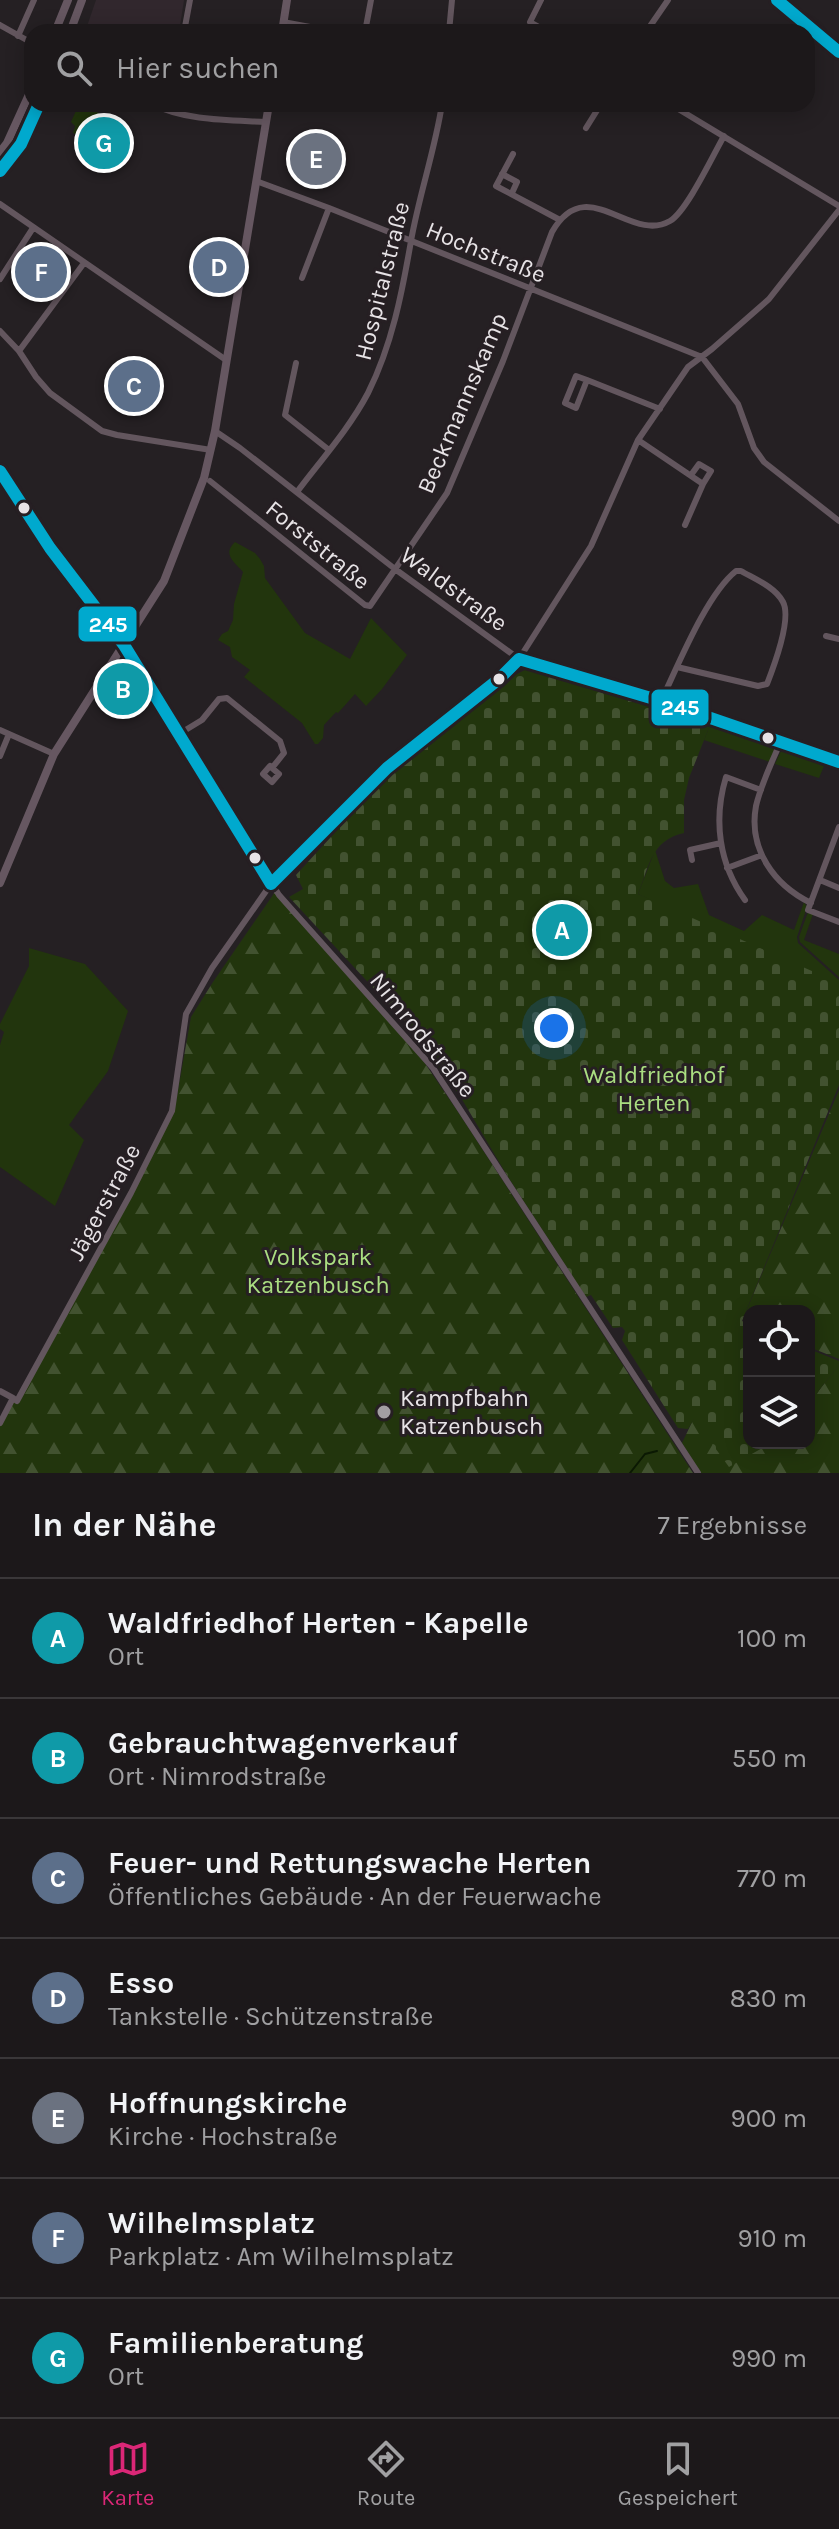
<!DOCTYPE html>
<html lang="de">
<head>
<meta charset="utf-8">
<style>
  :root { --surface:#1c181a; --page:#252123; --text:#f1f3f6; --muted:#a0a0a2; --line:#3a3739; --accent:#db2777 }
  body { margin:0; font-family:Karla,sans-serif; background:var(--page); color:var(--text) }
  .controls { position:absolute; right:24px; bottom:24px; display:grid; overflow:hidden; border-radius:16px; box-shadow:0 4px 20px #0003 }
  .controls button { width:72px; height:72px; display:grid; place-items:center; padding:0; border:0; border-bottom:2px solid var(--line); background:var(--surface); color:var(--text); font:40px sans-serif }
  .you { position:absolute; left:554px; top:1028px; width:28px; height:28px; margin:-20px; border:6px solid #fff; border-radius:50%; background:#1a73e8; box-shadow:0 0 0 12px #1a73e833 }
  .badge { display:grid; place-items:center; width:52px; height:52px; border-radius:50%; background:var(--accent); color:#fff; font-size:26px; font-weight:700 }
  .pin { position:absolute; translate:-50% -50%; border:4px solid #fff; box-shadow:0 2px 8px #0006 }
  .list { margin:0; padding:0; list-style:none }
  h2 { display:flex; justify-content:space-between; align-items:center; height:104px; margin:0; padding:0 32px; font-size:34px }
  h2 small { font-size:26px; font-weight:400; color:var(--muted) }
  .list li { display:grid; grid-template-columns:52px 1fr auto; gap:24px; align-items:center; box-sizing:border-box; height:120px; padding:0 32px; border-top:2px solid var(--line) }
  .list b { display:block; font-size:30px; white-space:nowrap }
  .list p { margin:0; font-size:26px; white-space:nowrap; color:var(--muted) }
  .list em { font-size:26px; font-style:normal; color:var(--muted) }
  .icon { flex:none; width:44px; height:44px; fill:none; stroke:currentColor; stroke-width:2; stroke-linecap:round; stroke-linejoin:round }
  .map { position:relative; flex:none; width:839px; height:1473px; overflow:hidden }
  .search { position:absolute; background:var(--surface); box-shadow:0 4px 20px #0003; left:24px; right:24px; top:24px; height:88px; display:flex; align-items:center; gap:20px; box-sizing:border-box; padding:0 28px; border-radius:24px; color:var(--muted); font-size:30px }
  .sheet { height:944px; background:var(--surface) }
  nav { display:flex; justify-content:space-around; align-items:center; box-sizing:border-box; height:112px; border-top:2px solid var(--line); background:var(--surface); font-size:22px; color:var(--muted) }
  nav a { display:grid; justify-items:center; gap:4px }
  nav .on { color:var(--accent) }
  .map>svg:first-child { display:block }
</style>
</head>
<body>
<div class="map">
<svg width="839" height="1473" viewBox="0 0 839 1473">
  <defs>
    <pattern id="forest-firs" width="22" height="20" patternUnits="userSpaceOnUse" patternTransform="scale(2)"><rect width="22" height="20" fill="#22350d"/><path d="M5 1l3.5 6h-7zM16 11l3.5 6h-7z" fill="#425230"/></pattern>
    <pattern id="cemetery-stones" width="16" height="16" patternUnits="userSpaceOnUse" patternTransform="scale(2)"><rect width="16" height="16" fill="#22350d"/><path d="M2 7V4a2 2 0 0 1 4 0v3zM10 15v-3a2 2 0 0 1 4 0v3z" fill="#425230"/></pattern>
  </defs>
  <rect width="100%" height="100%" fill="#252023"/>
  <path fill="#31272d" d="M 96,0 L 184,0 L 179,32 L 85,32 Z"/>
  <path fill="#22350d" d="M 79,104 L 85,104 L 103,116 L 102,127 L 95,140 L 84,138 L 73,133 L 75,126 L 71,122 Z
    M 235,542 L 255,553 L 260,559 L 264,566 L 265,578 L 305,633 L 350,659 L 371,618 L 407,655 L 382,689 L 366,706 L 355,694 L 338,713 L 336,712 L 324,725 L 323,738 L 318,744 L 315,744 L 302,723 L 244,677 L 250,670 L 232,657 L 230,647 L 218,640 L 222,634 L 228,631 L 233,620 L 234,604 L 243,572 C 234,562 222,554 235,542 Z
    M 710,725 L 775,747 L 770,762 L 704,740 Z
    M 782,749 L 824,766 L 819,778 L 775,764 Z
    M 655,850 L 665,881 L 674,888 L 698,884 L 709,915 L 744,931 L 762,915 L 794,930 L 804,902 L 807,907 L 797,937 L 798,943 L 839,980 L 839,992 L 638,894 Z
    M 808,912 L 813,914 L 804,940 L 839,954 L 839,977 L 800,942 L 799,937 Z
    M 29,948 L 85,964 L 128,1011 L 108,1071 L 69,1125 L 84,1140 L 55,1206 L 0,1167 L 0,1045 L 4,1032 L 0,1029 L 0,1024 L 29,966 Z"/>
  <path fill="url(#forest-firs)" d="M 275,892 L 407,1037 L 460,1115 L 693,1473 L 0,1473 L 0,1423 L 13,1398 L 16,1401 L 174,1113 L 191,1017 L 213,982 Z
    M 839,1090 L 839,1359 L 809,1347 L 809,1311 L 749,1311 L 749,1322 L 743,1319 Z
    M 839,1365 L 839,1473 L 701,1473 L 682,1443 L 694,1418 L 729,1466 L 770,1443 L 809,1443 L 809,1403 Z"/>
  <path fill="url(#cemetery-stones)" d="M 529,668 L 641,700 L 710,725 L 689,778 L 684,800 L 684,833 C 651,840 649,867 638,894 L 839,983 L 839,1085 L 742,1321 L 749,1324 L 749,1443 L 771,1443 L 729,1467 L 694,1419 L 688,1429 L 678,1428 L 622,1340 L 625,1331 L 622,1327 L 613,1328 L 591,1295 L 586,1297 L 508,1177 L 460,1096 L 404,1021 L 289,897 L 303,889 L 296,875 L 384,779 L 503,681 Z
    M 809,1349 L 839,1361 L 839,1365 L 809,1403 Z"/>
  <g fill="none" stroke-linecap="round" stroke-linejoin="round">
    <path stroke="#0b1903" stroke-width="2" d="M 630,1473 L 645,1454 L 657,1451"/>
    <path stroke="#63565e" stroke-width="6" d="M 541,0 L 530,22 L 548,32
      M 777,0 L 839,52
      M 283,22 L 337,32
      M 0,25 L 32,43
      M 184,32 L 190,0
      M 365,32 L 371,0
      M 449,32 L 452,0
      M 646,32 L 668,0
      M 18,36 L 34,0
      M 152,104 C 186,121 228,120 266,122
      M 670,104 L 839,206
      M 586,128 L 601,104
      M 513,154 L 496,186 L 560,220
      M 502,174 L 517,182 L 512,193
      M 256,181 L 329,208 L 702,357 L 738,404 L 754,448 L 764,462 L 839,521
      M 0,204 L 226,360
      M 302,278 L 329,208
      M 0,279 L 33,228
      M 0,331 L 19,351 L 36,377 L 50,393 L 102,431 L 117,435 L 211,450
      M 19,351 L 84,263
      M 296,363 L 285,415 L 329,450
      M 587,380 L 576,408 L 565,403 L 576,376 L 587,380 L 660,409
      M 215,431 L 240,448 L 395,569 L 519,659 L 661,701 L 839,762
      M 638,440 L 703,484 L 685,525
      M 0,471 L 50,548 L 124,645 L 279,895 L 433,1068 L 698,1473
      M 691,475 L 699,464 L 711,471 L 703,484
      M 210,481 L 365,605 L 370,606 L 447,493 L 503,361 L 552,232 C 587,171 630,244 670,221 C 687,211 713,155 724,136
      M 297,492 C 321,460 349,429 368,393 C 392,345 402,293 411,241 C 419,195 435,150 442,104
      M 826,636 L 839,639
      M 661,701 C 678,666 706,595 736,571 L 741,571 C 755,579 775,587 783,602 C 792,619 774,666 767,684 L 758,686 L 677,667
      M 0,730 L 54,754
      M 179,734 L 202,720 L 219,699 L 227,698 L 280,741 L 284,753 L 272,768 L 270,766 L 263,774 L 272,782 L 279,774 L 272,768
      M 781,741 C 772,762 761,784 756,806 C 748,849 774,885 811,903
      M 0,756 L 9,734
      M 839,827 L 808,910 L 839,922
      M 692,860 L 690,850 L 721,843
      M 727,868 L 762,855
      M 820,880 L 839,888
      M 745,900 C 719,864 713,820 726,777 L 761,790
      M 0,1391 L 13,1398
      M 0,1423 L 13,1398 L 17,1401 L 131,1193 L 172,1111 L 186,1014 L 212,968 L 271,884 L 387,768 L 499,679 L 519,659 L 591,546 L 638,440 L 688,367 L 712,349 L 769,299 L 839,210"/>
    <path stroke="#665761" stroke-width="8" d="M 55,32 L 68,0
      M 70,32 L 82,0
      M 282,32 L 287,0
      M 0,152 L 7,143 L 32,88
      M 0,171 L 21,144 L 39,104
      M 0,883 L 54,754 L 164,581 L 204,478 L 215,431 L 269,104"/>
    <g stroke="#261f23" stroke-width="18">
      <path id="bus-1" d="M 777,0 L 839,52
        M 0,171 L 21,144 L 39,104
        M 0,471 L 50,548 L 124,645 L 271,884
        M 519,659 L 661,701 L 839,762
        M 271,884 L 387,768 L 499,679 L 519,659"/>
    </g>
    <use href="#bus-1" stroke="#00a9ce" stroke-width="12"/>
  </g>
  <g fill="#e7e3e6" stroke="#261f23" stroke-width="3">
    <circle cx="24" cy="508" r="7"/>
    <circle cx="499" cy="679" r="7"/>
    <circle cx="768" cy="738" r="7"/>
    <circle cx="255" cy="858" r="7"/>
  </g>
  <circle fill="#a39fa2" stroke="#261f23" stroke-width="3" cx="384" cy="1412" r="8"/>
  <g text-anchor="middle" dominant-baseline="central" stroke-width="6" stroke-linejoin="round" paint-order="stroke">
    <g font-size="24" fill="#e7e3e6" stroke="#261f23">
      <text transform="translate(486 252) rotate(22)">Hochstraße</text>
      <text transform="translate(382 281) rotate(-76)">Hospitalstraße</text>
      <text transform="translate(462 403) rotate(-67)">Beckmannskamp</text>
      <text transform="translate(318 545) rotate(39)">Forststraße</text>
      <text transform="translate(454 589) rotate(36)">Waldstraße</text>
      <text transform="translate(423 1035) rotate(51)">Nimrodstraße</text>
      <text transform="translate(104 1202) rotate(-62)">Jägerstraße</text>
    </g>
    <g font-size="24" fill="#aade81" stroke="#261f23">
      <text x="654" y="1075">Waldfriedhof<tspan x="654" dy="28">Herten</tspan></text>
      <text x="318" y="1257">Volkspark<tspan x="318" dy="28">Katzenbusch</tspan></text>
    </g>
    <g font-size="24" fill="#e7e3e6" stroke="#261f23" text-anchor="start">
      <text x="400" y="1398">Kampfbahn<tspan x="400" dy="28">Katzenbusch</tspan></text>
    </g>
  </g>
  <g stroke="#261f23" stroke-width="3">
    <rect x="77" y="605" width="61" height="38" rx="8" fill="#00a9ce"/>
    <rect x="650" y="688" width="60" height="39" rx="8" fill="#00a9ce"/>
  </g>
  <g font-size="22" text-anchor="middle" font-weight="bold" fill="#fff">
    <text x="108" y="632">245</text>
    <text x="680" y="715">245</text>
  </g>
</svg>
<div class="controls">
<button><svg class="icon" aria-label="locate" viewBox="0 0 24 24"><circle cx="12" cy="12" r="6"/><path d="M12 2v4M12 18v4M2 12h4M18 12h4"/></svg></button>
<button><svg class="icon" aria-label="layers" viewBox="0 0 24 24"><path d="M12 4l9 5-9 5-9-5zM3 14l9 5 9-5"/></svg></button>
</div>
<div class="you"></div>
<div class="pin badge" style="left:562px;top:930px;background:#0f9aa8">A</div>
<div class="pin badge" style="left:123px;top:689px;background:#0f9aa8">B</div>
<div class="pin badge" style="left:134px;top:386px;background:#5c6f8a">C</div>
<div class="pin badge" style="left:219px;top:267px;background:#5c6f8a">D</div>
<div class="pin badge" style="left:316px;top:159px;background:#6b7280">E</div>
<div class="pin badge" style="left:41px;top:272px;background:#5c6f8a">F</div>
<div class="pin badge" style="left:104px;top:143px;background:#0f9aa8">G</div>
<div class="search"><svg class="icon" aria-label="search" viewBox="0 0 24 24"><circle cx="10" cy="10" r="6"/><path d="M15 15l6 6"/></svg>Hier suchen</div>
</div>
<section class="sheet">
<h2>In der Nähe<small>7 Ergebnisse</small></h2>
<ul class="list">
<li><span class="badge" style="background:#0f9aa8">A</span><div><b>Waldfriedhof Herten - Kapelle</b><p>Ort</p></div><em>100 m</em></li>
<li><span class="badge" style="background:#0f9aa8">B</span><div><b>Gebrauchtwagenverkauf</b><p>Ort · Nimrodstraße</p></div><em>550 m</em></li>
<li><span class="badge" style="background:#5c6f8a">C</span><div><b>Feuer- und Rettungswache Herten</b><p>Öffentliches Gebäude · An der Feuerwache</p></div><em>770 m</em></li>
<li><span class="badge" style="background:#5c6f8a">D</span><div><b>Esso</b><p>Tankstelle · Schützenstraße</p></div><em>830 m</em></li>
<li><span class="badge" style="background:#6b7280">E</span><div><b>Hoffnungskirche</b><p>Kirche · Hochstraße</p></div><em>900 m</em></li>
<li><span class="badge" style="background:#5c6f8a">F</span><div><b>Wilhelmsplatz</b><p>Parkplatz · Am Wilhelmsplatz</p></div><em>910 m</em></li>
<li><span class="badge" style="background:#0f9aa8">G</span><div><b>Familienberatung</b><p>Ort</p></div><em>990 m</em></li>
</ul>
</section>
<nav>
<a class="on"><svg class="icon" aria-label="map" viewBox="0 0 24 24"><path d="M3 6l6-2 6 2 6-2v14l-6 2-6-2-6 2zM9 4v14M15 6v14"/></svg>Karte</a>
<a><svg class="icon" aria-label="directions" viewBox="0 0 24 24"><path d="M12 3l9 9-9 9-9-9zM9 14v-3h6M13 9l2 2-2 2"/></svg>Route</a>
<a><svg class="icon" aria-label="saved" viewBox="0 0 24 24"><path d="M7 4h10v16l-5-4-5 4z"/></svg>Gespeichert</a>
</nav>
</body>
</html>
